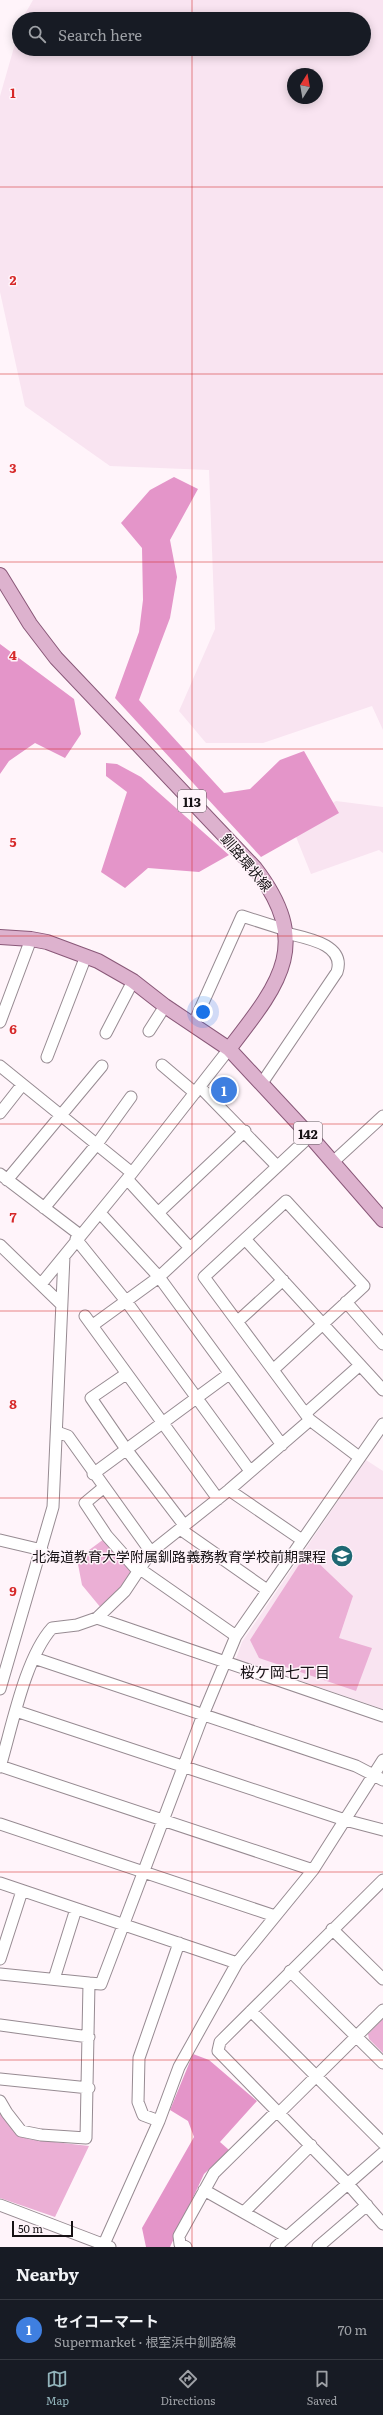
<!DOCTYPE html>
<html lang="en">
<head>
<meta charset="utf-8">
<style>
  :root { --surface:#171b24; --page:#20242c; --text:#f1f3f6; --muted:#9ea1a6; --line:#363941; --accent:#92b4bb }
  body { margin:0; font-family:Literata,"Noto Sans JP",serif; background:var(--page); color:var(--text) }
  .compass { position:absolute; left:287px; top:68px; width:36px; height:36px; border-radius:50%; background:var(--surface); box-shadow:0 2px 10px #0003; rotate:11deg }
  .scale { position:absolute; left:12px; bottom:10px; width:61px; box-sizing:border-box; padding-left:4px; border:2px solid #171215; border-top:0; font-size:11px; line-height:14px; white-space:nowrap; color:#171215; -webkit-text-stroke:3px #fff4fa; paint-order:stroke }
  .you { position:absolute; left:203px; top:1012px; width:14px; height:14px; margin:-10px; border:3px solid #fff; border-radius:50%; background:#1a73e8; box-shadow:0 0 0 6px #1a73e833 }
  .badge { display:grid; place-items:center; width:26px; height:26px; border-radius:50%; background:var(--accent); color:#fff; font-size:13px; font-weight:700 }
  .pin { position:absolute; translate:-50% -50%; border:2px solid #fff; box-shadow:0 1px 4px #0006 }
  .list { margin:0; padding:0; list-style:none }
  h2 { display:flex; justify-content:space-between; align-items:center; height:52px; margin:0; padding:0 16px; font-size:17px }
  h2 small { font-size:13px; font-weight:400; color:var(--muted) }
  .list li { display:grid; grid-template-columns:26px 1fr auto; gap:12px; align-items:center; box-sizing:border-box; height:60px; padding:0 16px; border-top:1px solid var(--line) }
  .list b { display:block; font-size:15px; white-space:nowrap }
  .list p { margin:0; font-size:13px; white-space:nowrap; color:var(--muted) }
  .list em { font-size:13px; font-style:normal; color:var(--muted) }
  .icon { flex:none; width:22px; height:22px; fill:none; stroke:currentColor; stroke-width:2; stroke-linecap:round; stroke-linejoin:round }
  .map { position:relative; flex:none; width:383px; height:2247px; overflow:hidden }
  .search { position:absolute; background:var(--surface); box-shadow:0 2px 10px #0003; left:12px; right:12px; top:12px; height:44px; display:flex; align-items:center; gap:10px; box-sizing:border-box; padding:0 14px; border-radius:22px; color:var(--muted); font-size:15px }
  .sheet { height:112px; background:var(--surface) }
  nav { display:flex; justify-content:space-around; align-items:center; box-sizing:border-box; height:56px; border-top:1px solid var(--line); background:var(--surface); font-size:11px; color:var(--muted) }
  nav a { display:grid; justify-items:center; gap:2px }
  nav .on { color:var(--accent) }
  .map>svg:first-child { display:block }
</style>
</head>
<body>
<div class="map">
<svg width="383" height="2247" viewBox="0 0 383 2247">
  <rect width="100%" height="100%" fill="#fff4fa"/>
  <path fill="#f9e4f1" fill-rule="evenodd" d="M 33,0 L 383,0 L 383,730 L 372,706 L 263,743 L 206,743 L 179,711 L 215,629 L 209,470 L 110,466 L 25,406 L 0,292 L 0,96 L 19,30 L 19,49 L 364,49 L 364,19 L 22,19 ZM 293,74 L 317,74 L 317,98 L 293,98 Z
    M 336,801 L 383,807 L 383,853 L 379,850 L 311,874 L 292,827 Z
    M 366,1460 L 383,1471 L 383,1709 L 236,1659 L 242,1642 Z"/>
  <path fill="#ebafd5" d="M 104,1539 L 133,1573 L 101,1608 L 82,1585 L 77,1559 Z
    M 310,1555 L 353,1596 L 339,1638 L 372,1648 L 356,1691 L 259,1658 L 250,1640 L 304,1557 Z
    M 383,2019 L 383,2053 L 369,2039 L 368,2034 Z
    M 0,2110 L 15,2133 L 28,2139 L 89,2146 L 55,2217 L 0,2198 Z"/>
  <path fill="#e495c9" d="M 174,477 L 198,489 L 170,540 L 177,577 L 170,618 L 139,700 L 224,793 L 250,789 L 280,760 L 304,751 L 339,813 L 261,857 L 115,698 L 139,632 L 143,600 L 142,548 L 121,523 L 150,490 Z
    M 0,644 L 74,699 L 81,734 L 65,758 L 35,743 L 9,761 L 0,774 Z
    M 106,763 L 117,764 L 141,777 L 229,855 L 199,872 L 148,868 L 125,888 L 101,872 L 127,792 L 106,776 Z
    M 193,2054 L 209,2060 L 257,2101 L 220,2142 L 229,2150 L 204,2174 L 170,2247 L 146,2247 L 142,2228 L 194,2137 L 188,2121 L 170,2110 Z"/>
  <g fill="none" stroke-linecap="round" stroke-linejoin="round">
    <g stroke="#978b92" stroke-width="13">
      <path id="minor" d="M 0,1022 L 31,939
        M 193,1025 L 242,916 L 286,930
        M 149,1031 L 165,1006
        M 106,1033 L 133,981
        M 47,1057 L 86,956
        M 162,1065 L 195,1093
        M 0,1066 L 132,1173
        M 262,1083 L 337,972 C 346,944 306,938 286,933
        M 200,1087 L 277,1166
        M 0,1113 L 22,1085
        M 333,1162 L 383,1116
        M 0,1174 L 80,1235
        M 127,1179 L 190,1248
        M 7,1180 L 102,1066
        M 44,1208 L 97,1144 L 131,1097
        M 100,1213 L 159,1277 L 282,1445
        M 158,1213 L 245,1131
        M 76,1239 L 126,1301 L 250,1471
        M 245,1239 L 383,1390
        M 0,1245 L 60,1303
        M 42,1283 L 132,1173 L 229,1049
        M 346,1302 L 383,1344
        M 85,1316 L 218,1499
        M 238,1321 L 283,1280
        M 93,1325 L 159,1277 L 310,1136
        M 274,1369 L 364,1286 L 286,1201 L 204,1277 L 310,1420 L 359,1457
        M 126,1374 L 91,1398 L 126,1449 L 184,1525
        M 306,1413 L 360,1365
        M 57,1432 L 68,1436 L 151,1552
        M 93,1474 L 229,1374
        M 103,1488 L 85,1503 L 107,1536 L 138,1571
        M 229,1490 L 302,1540
        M 180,1529 L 267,1590
        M 0,1540 L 42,1550
        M 140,1569 L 236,1636
        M 97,1618 L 383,1716
        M 34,1658 L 356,1766 L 383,1780
        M 0,1689 L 53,1507 L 64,1256
        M 16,1711 L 345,1820 L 383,1830
        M 0,1766 L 313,1870
        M 0,1767 C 12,1727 25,1658 52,1628 L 77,1625 L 97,1618 L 125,1591 L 151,1552 L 229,1490 L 310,1420
        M 0,1824 L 275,1916
        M 383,1880 L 220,2042 L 218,2051 L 348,2184 L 383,2224
        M 0,1883 L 237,1963
        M 332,1929 L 383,1979
        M 0,1959 L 22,1891
        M 290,1971 L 383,2063
        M 0,1974 L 89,1983
        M 54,1979 L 76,1909
        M 251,2011 L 383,2143
        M 0,2025 L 89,2037
        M 0,2079 L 89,2088
        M 0,2101 L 7,2113 L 21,2131 L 41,2135 L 86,2138 L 89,1983 L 101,1984 L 203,1715 L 236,1636 L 383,1424
        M 279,2113 L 383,2010
        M 159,2121 L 143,2115 L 138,2102 L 139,2058 L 179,1943
        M 204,2190 L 287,2237 L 383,2153
        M 0,2205 L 110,2247
        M 244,2212 L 311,2145
        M 104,2247 L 104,2244 L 159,2121 L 179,2067 L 237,1963 L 313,1870 L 383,1760
        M 186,2247 L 180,2244 L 179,2236 L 214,2173 L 277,2111
        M 276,2247 L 287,2237
        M 318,2247 L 367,2205"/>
    </g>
    <g stroke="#895878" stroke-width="16">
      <path id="major" d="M 0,575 L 30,624 L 56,658 L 255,868 C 313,944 280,983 229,1049
        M 0,937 L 31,939 L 47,942 L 98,961 L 133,981 L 165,1006 L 229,1049 L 310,1136 L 383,1220"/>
    </g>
    <use href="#minor" stroke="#fff" stroke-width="11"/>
    <use href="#major" stroke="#ddb2ce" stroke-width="14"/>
  </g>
  <path fill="none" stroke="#d62828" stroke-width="1" stroke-opacity="0.55" d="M 192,0 L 192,19M 192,49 L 192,2247M 0,187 L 383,187M 0,374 L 383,374M 0,562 L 383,562M 0,749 L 383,749M 0,936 L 383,936M 0,1124 L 383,1124M 0,1311 L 383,1311M 0,1498 L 383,1498M 0,1685 L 383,1685M 0,1872 L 383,1872M 0,2060 L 383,2060"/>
  <defs>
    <g id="school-disc" transform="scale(1.15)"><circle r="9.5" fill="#1e6873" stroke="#fff4fa"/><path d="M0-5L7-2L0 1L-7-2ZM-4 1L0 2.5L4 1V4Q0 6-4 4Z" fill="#fff"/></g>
  </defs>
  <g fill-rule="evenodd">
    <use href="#school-disc" x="342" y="1556"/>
  </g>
  <g text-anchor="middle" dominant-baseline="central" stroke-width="3" stroke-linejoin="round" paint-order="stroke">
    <g fill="#fff4fa" stroke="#5d565a" stroke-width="1">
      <rect x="178" y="790" width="28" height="22" rx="3"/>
      <rect x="294" y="1122" width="28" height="22" rx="3"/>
    </g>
    <g font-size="13" font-weight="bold" fill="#171215">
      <text x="192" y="801">113</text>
      <text x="308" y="1133">142</text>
    </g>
    <g font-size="14" fill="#171215" stroke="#fff4fa">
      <text transform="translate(247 862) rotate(50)">釧路環状線</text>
    </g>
    <g font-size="14" fill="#171215" stroke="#fff4fa" text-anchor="end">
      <text x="326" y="1556">北海道教育大学附属釧路義務教育学校前期課程</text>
    </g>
    <g font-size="15" fill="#171215" stroke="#fff4fa">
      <text x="285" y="1671">桜ケ岡七丁目</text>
    </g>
  </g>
  <g font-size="13" text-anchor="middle" font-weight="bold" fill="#d62828" stroke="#fff4fa" stroke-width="3" stroke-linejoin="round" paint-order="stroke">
    <text x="13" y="98">1</text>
    <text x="13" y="285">2</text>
    <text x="13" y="473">3</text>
    <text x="13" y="660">4</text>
    <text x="13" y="847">5</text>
    <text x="13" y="1034">6</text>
    <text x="13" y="1222">7</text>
    <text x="13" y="1409">8</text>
    <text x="13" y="1596">9</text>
  </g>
</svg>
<svg class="compass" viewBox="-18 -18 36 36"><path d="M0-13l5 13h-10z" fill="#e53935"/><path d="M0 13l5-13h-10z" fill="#9ea1a6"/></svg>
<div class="scale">50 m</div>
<div class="you"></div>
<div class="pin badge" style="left:224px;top:1090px;background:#3f7fe0">1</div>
<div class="search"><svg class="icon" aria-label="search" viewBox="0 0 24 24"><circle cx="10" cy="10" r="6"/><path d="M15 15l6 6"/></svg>Search here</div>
</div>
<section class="sheet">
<h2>Nearby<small></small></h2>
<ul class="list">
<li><span class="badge" style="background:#3f7fe0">1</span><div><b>セイコーマート</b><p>Supermarket · 根室浜中釧路線</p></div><em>70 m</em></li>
</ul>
</section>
<nav>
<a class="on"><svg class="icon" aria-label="map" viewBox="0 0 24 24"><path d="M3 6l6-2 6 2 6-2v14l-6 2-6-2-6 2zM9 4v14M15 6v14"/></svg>Map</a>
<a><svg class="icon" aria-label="directions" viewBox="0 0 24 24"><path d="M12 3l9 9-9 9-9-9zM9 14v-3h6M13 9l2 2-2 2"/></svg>Directions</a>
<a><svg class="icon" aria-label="saved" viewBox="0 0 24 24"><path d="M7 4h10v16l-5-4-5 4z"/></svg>Saved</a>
</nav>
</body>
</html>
